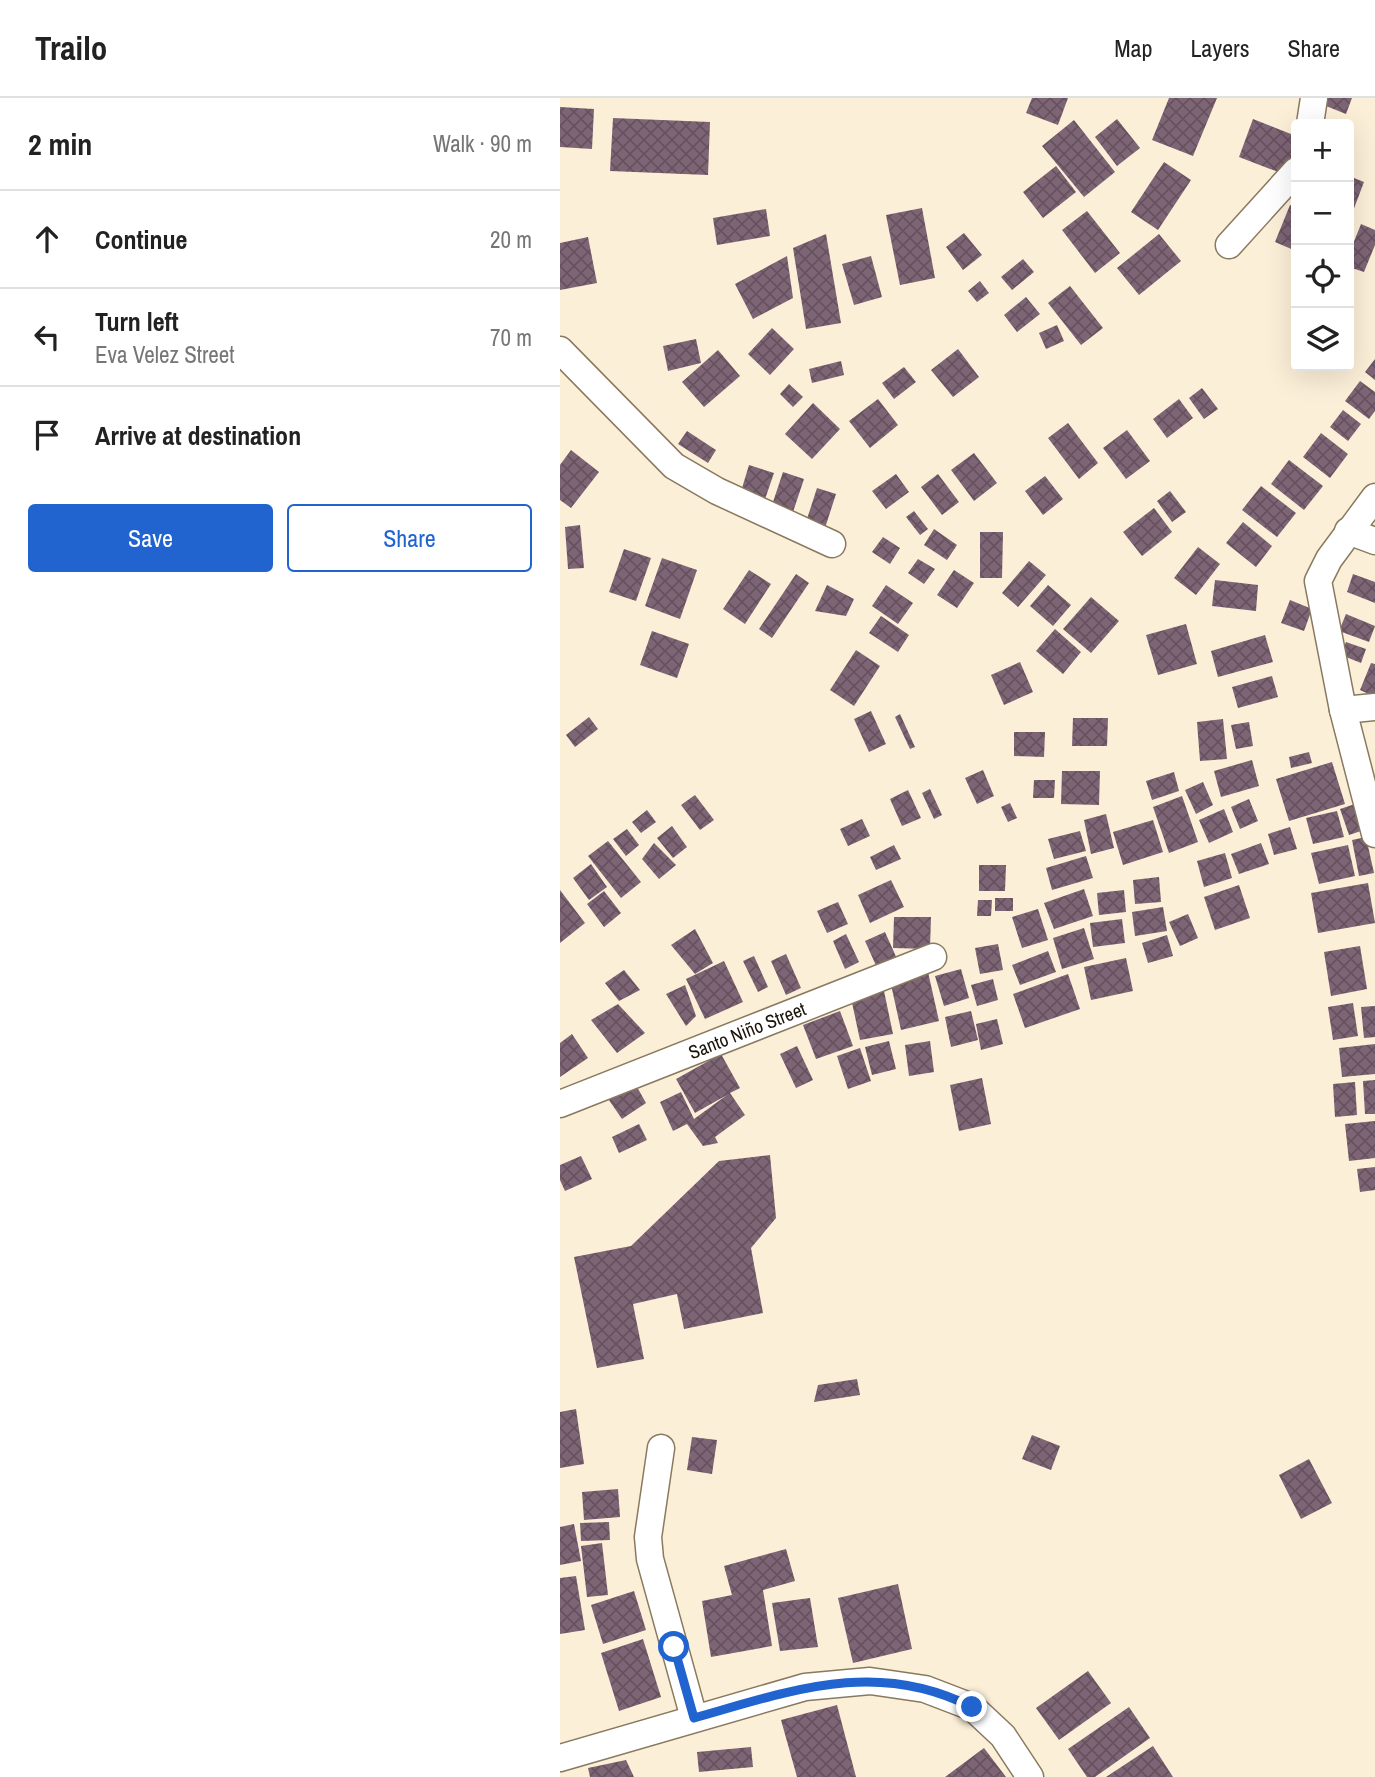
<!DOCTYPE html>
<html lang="en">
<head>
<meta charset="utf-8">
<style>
  :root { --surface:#fff; --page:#f6f6f6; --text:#222; --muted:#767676; --line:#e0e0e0; --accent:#2163cf }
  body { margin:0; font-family:"Archivo Narrow",sans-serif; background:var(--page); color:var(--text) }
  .controls { position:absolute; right:21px; top:21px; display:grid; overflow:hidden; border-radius:7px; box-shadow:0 7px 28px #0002 }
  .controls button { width:63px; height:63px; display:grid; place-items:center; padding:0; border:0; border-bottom:2px solid var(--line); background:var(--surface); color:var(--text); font:35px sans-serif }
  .stop { position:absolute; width:21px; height:21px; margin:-16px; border:5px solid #2163cf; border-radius:50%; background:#fff }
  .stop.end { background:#2163cf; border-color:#fff; box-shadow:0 2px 7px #0008 }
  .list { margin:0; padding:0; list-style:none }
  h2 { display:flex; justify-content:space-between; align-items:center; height:91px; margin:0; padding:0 28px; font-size:30px }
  h2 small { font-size:23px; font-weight:400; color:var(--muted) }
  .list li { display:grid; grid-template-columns:46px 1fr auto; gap:21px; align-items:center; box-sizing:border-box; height:98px; padding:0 28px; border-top:2px solid var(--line) }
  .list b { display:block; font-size:26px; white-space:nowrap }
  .list p { margin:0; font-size:23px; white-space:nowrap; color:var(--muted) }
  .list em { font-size:23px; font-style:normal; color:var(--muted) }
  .actions { display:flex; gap:14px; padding:21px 28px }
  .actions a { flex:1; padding:16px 0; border:2px solid var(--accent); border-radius:7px; text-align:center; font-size:24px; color:var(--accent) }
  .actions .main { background:var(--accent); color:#fff }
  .icon { flex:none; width:38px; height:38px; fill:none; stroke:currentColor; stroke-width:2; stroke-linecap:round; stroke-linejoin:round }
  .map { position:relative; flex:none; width:815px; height:1679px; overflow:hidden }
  header { display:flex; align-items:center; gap:42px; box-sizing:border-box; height:98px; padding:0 35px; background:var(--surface); border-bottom:2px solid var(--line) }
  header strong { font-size:33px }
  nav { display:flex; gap:38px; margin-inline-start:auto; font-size:24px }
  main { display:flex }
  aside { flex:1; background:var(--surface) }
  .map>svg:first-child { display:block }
</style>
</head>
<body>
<header>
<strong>Trailo</strong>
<nav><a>Map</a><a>Layers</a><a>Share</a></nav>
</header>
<main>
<aside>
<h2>2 min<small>Walk · 90 m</small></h2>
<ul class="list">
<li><svg class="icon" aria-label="ahead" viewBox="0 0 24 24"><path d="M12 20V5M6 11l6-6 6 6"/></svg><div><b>Continue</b></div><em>20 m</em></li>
<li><svg class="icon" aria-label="left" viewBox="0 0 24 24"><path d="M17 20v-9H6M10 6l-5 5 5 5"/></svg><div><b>Turn left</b><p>Eva Velez Street</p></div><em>70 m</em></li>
<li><svg class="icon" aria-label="arrive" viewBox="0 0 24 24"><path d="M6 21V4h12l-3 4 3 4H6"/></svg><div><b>Arrive at destination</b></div></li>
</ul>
<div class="actions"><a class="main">Save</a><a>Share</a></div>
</aside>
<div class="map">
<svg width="815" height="1679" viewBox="0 0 815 1679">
  <defs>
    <pattern id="building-cross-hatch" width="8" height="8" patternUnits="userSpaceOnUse" patternTransform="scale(1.75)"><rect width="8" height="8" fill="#7e6576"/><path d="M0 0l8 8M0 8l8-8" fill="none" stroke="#66525f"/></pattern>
  </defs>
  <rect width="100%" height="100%" fill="#fcefd8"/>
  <path fill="url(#building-cross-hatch)" d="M 472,0 L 508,0 L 498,27 L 466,15 Z
    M 609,0 L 657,0 L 633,58 L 592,42 Z
    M 763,0 L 792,0 L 786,16 L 761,6 Z
    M 0,9 L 34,11 L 32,51 L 0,49 Z
    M 53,20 L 150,24 L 148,77 L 50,73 Z
    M 557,21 L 580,50 L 557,68 L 535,39 Z
    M 693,21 L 736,38 L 736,52 L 726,77 L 679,59 Z
    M 514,22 L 555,74 L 524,99 L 482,48 Z
    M 604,64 L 631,82 L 598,132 L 571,114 Z
    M 496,68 L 516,94 L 483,120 L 463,94 Z
    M 789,78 L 804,84 L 793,113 L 789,111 Z
    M 730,107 L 736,109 L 736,153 L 715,144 Z
    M 362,110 L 375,180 L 340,187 L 326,117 Z
    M 206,111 L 210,138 L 157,147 L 153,120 Z
    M 527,113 L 560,155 L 535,175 L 502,132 Z
    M 801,126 L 815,132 L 815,147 L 804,174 L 789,169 L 789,156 Z
    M 404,135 L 422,157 L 403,172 L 386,149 Z
    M 266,136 L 281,225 L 246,231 L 233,150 Z
    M 599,136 L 621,163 L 579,197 L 557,170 Z
    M 28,139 L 37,185 L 0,192 L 0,145 Z
    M 227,158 L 233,200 L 193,221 L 175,186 Z
    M 311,158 L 322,199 L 294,207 L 282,166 Z
    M 463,161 L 474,174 L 452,192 L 441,179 Z
    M 420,183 L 429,195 L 417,204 L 408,193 Z
    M 510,188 L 543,230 L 521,247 L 488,205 Z
    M 466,199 L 480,216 L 457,234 L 444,217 Z
    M 497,227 L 504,243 L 486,251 L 479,235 Z
    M 212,230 L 234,251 L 210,277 L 188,256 Z
    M 136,241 L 141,265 L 108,273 L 103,248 Z
    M 398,251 L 419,279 L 393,299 L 371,272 Z
    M 158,252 L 180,278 L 144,309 L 122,284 Z
    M 815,261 L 815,282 L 805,274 Z
    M 281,263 L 284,277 L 252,285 L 249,271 Z
    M 344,269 L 356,284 L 334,301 L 322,285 Z
    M 800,283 L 815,294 L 815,313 L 809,321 L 785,303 Z
    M 229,286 L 243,299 L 233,309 L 220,296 Z
    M 642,290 L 658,311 L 644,321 L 629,300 Z
    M 318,301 L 338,327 L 310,350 L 289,323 Z
    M 619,301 L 633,320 L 607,340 L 593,321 Z
    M 253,305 L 280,331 L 252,361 L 225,336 Z
    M 783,312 L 801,326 L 788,343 L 770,329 Z
    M 508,325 L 538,365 L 519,381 L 488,340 Z
    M 567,332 L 590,363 L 566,381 L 543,350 Z
    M 127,333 L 156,352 L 148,365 L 118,346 Z
    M 761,335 L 788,356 L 770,380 L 743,359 Z
    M 11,352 L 39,374 L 11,410 L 0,402 L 0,367 Z
    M 414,355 L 437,385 L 414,403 L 391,372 Z
    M 729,362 L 763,388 L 744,412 L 711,386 Z
    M 189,367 L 214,375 L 203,407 L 179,400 Z
    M 223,374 L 244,381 L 232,417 L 211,410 Z
    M 336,376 L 349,394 L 326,411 L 312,393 Z
    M 378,376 L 399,404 L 382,417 L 361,389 Z
    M 485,378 L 503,401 L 483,417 L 465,393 Z
    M 701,388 L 736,415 L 717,439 L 682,412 Z
    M 257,390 L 276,396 L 265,430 L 246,424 Z
    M 610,393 L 626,414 L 612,424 L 597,403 Z
    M 594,410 L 612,434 L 582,458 L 563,434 Z
    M 354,413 L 368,431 L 360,437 L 346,419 Z
    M 683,424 L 712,448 L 696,469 L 666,445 Z
    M 20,427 L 24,470 L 8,471 L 5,429 Z
    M 374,431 L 397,447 L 387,462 L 364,447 Z
    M 420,434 L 443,434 L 442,480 L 420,480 Z
    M 323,439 L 340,450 L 330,466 L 312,454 Z
    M 638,449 L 660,466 L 636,497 L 614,480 Z
    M 64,451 L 91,460 L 76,503 L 49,494 Z
    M 102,460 L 137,472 L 120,521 L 85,508 Z
    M 358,461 L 375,471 L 364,486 L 348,475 Z
    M 469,463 L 486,477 L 458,509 L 442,495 Z
    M 189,472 L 211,486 L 185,526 L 163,511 Z
    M 394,472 L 414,485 L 397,510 L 377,497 Z
    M 236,476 L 249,485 L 212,540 L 199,531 Z
    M 793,476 L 815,484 L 815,505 L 787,494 Z
    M 655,482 L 698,487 L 696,513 L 652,508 Z
    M 267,487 L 294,501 L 286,518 L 255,513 Z
    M 326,487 L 353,505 L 338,526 L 312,508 Z
    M 488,487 L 511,507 L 493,528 L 470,508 Z
    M 531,499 L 559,523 L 531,555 L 503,531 Z
    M 730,502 L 752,511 L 744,533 L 721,525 Z
    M 786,516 L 815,528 L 809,544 L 779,533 Z
    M 321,518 L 349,537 L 338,554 L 309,535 Z
    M 626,526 L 637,566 L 598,577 L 586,537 Z
    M 495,531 L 521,554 L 503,576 L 476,553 Z
    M 92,533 L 129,546 L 117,580 L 80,567 Z
    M 705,537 L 713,564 L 658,579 L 651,553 Z
    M 786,544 L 806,551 L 801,565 L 781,557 Z
    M 296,552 L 320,568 L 294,608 L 270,592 Z
    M 460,564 L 473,594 L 444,607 L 431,577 Z
    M 811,565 L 815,566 L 815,599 L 800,592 Z
    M 712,578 L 718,599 L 678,610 L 672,589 Z
    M 311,613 L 326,646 L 309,654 L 294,621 Z
    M 340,616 L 355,649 L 350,651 L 335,619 Z
    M 29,619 L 38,631 L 15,649 L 6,637 Z
    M 513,620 L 548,620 L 547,648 L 512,648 Z
    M 663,621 L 667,661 L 640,663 L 637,624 Z
    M 689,624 L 693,648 L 676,651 L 671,627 Z
    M 454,634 L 485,634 L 484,659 L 454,658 Z
    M 749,654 L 752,665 L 731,670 L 729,659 Z
    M 692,662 L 699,688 L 661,699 L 654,673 Z
    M 772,664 L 785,706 L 729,723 L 716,681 Z
    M 423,672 L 434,698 L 417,706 L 405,680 Z
    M 502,673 L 540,673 L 539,707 L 501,706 Z
    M 614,674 L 619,693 L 592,702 L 586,683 Z
    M 474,682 L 495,682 L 494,700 L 473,700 Z
    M 643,684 L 653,707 L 636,716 L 625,692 Z
    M 370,691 L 382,717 L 374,721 L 362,695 Z
    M 348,692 L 361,720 L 342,728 L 330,701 Z
    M 135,697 L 154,722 L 140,732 L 121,707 Z
    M 622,698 L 638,744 L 609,755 L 593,709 Z
    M 689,701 L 698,723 L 680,731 L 671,709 Z
    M 450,705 L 457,720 L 448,724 L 441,709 Z
    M 795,706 L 804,732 L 789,737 L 780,711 Z
    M 664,711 L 673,734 L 649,745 L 639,722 Z
    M 87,712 L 96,724 L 81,735 L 72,724 Z
    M 777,713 L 784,739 L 753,746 L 746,720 Z
    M 546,716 L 554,750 L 531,756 L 524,722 Z
    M 302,721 L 310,738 L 288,748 L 280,731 Z
    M 593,722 L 603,754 L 563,767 L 553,734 Z
    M 112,728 L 127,749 L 113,760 L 97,740 Z
    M 730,729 L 737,751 L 714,757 L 708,736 Z
    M 67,731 L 79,747 L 66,758 L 53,741 Z
    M 520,733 L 526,753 L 494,761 L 488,741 Z
    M 806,739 L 814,775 L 799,778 L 792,742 Z
    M 48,743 L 81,784 L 61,800 L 28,758 Z
    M 94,745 L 116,767 L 99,781 L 82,761 Z
    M 701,745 L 709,766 L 679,776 L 671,756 Z
    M 334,747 L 341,761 L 316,772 L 310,759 Z
    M 788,747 L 795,778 L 759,786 L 751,755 Z
    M 665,755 L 672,780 L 644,789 L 637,763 Z
    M 526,758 L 533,780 L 492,792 L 486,770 Z
    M 31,766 L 47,789 L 29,802 L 13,780 Z
    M 419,767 L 446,767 L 445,793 L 419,793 Z
    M 599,779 L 601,804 L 575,806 L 573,782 Z
    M 331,782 L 344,809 L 310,825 L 298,797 Z
    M 808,785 L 815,825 L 758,835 L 751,795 Z
    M 679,787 L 690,820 L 655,832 L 644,799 Z
    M 524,791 L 533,818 L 494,831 L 484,805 Z
    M 0,792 L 25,825 L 0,845 Z
    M 564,792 L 566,814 L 539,817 L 537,795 Z
    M 44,793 L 61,815 L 44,829 L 27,806 Z
    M 435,800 L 453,800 L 453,813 L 435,813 Z
    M 418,802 L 432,802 L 431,818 L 417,818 Z
    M 278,804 L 288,826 L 267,835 L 257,813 Z
    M 603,809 L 607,833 L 575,838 L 572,814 Z
    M 478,811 L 488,842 L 462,850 L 452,819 Z
    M 628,816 L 638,840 L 620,848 L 609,824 Z
    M 334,819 L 371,819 L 370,851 L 333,850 Z
    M 562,821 L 565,845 L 533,849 L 530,825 Z
    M 524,830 L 534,861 L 502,871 L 493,840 Z
    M 135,831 L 153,865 L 135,876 L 111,847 Z
    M 325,834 L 338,863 L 318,872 L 305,843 Z
    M 286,836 L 299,864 L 285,871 L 273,843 Z
    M 607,837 L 613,858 L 588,865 L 582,845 Z
    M 438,846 L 443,872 L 420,876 L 415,850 Z
    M 800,848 L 807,891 L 771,898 L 764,854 Z
    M 488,853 L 496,874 L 460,887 L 452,867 Z
    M 226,856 L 241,890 L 226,897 L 211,863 Z
    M 194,858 L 208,889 L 198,894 L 183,863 Z
    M 566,860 L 573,893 L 531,902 L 524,869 Z
    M 164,863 L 183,904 L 145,921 L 126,881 Z
    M 401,871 L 409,900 L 384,908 L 375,878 Z
    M 64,872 L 80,892 L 59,903 L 45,885 Z
    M 368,874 L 379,923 L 341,932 L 330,882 Z
    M 508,876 L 520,911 L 465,930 L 453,896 Z
    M 433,881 L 438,902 L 417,908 L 411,887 Z
    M 125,887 L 136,918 L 126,928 L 106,896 Z
    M 324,893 L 333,936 L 300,942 L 291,900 Z
    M 793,905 L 798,938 L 773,942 L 768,909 Z
    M 58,906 L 85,935 L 57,955 L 31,922 Z
    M 815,908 L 815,939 L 804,940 L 801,909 Z
    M 280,913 L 293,948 L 256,961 L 243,927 Z
    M 411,913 L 418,942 L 391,949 L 385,919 Z
    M 437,921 L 443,946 L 421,952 L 416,926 Z
    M 12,936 L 28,960 L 0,979 L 0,945 Z
    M 329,943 L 336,971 L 312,977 L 305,949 Z
    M 370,943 L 374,974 L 349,978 L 345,947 Z
    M 815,946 L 815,976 L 782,979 L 779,950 Z
    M 237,948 L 253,982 L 236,990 L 220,956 Z
    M 300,950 L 311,983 L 288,991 L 277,958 Z
    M 161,956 L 180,990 L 170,995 L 185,1017 L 155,1039 L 158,1045 L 143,1048 L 127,1026 L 113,1033 L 100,1004 L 121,994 L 134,1021 L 167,997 L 135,1015 L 116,981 Z
    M 72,980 L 86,1005 L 62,1021 L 42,992 Z
    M 422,980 L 431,1026 L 399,1033 L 390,987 Z
    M 815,982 L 815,1016 L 805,1016 L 803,983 Z
    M 795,984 L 797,1017 L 775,1019 L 773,986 Z
    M 815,1023 L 815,1060 L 789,1063 L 785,1026 Z
    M 79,1026 L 87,1042 L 59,1055 L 52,1039 Z
    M 210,1057 L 216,1120 L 191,1150 L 203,1215 L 124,1231 L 117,1196 L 73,1206 L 84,1261 L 37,1270 L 14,1159 L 71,1148 L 159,1063 Z
    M 21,1058 L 32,1081 L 5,1093 L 0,1082 L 0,1067 Z
    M 815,1069 L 815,1092 L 800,1094 L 797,1071 Z
    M 297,1281 L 300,1297 L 254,1304 L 258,1287 Z
    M 16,1311 L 24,1366 L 0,1370 L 0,1314 Z
    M 472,1337 L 500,1348 L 491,1372 L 462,1361 Z
    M 132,1339 L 157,1342 L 152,1376 L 127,1372 Z
    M 749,1361 L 772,1405 L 741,1421 L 719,1377 Z
    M 58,1391 L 60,1419 L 24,1422 L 22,1394 Z
    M 49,1424 L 50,1442 L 21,1443 L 20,1425 Z
    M 14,1426 L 21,1463 L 0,1467 L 0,1429 Z
    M 42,1445 L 48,1497 L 27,1499 L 21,1448 Z
    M 226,1451 L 235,1483 L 203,1492 L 212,1548 L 151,1559 L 142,1503 L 172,1497 L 164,1468 Z
    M 16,1478 L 25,1532 L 0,1536 L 0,1480 Z
    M 338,1486 L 352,1551 L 293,1565 L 278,1500 Z
    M 74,1493 L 86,1532 L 43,1546 L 31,1507 Z
    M 250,1500 L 258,1549 L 220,1553 L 212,1505 Z
    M 83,1541 L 101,1599 L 59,1613 L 41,1555 Z
    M 528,1573 L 551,1605 L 499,1642 L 476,1610 Z
    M 277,1607 L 296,1679 L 237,1679 L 221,1622 Z
    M 569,1609 L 590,1640 L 535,1679 L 527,1679 L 508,1651 Z
    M 593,1648 L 613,1679 L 546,1679 Z
    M 191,1649 L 193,1669 L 139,1674 L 137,1654 Z
    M 424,1650 L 446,1679 L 385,1679 Z
    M 66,1662 L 74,1679 L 30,1679 L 28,1670 Z"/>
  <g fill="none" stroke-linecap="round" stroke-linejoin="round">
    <g stroke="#88795f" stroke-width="29">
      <g id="street">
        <path d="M 750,26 L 754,0"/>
        <path d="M 669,147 L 736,73"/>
        <path d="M 0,252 L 114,368 L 157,393 L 272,446"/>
        <path d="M 815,399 L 769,461 L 758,483 L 783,612 L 815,736"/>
        <path d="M 788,433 L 815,443"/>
        <path d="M 783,612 L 815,609"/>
        <path id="s1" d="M 0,1006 L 373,859"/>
        <path d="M 101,1350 L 88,1439 L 90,1461 L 134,1620"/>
        <path d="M 0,1660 L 245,1589 L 310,1583 L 365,1591 L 412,1609 L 443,1638 L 470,1679"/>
      </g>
    </g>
    <use href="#street" stroke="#fff" stroke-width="26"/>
  </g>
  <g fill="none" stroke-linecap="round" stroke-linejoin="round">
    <path stroke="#2163cf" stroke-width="9" d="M 114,1549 L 134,1620 C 230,1593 316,1560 412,1609"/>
  </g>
  <g text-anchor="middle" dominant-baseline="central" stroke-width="7" stroke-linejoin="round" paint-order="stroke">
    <g font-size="19" fill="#1a140a" stroke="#fefefe">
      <text stroke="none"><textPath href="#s1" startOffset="201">Santo Niño Street</textPath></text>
    </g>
  </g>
</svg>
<div class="controls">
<button>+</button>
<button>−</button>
<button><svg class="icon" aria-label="locate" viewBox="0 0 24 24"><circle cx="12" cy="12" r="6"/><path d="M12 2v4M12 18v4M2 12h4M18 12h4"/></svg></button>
<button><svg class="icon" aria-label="layers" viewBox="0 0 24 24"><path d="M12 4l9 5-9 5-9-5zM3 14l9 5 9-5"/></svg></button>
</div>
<div class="stop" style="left:114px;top:1549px"></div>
<div class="stop end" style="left:412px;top:1609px"></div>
</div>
</main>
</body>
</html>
